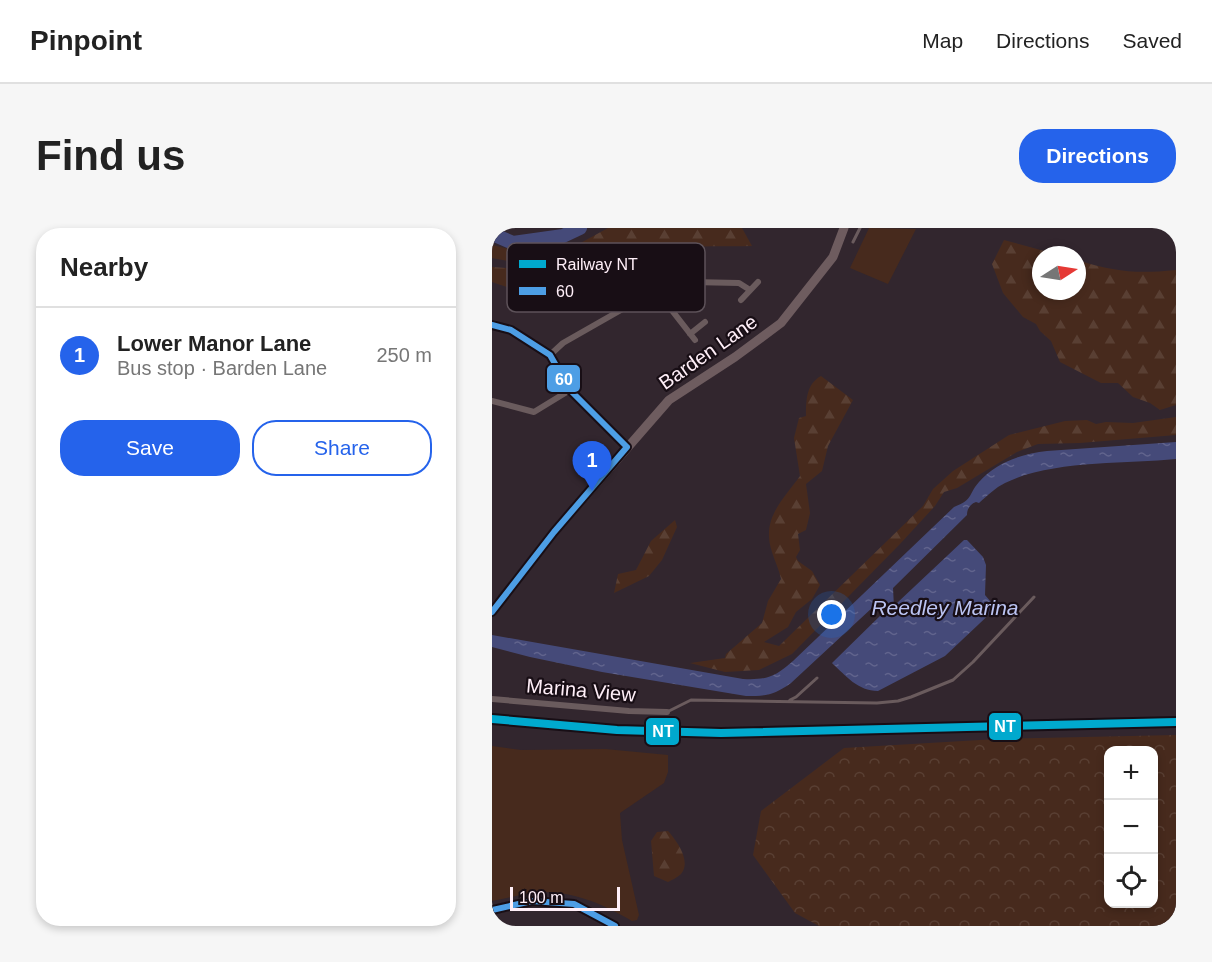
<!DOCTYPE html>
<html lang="en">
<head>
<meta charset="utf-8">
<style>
  :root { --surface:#fff; --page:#f6f6f6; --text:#222; --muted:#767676; --line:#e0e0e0; --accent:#2563eb }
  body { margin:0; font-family:Helvetica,sans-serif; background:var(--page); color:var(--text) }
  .controls { position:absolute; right:18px; bottom:18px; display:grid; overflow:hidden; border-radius:12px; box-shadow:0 3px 9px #0003 }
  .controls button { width:54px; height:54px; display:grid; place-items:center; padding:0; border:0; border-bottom:2px solid var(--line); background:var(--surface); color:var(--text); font:30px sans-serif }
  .compass { position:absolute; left:540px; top:18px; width:54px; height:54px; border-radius:50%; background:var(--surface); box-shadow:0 3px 9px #0003; rotate:78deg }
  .scale { position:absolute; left:18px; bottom:15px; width:110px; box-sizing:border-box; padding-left:6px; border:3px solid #ffeff8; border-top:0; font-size:16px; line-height:21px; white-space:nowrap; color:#ffeff8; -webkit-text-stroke:4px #180e15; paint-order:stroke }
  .you { position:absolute; left:340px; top:387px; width:21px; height:21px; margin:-15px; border:4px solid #fff; border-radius:50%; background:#1a73e8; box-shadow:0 0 0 9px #1a73e833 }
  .badge { display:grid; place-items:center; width:39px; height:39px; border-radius:50%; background:var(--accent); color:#fff; font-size:20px; font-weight:700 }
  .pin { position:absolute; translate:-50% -50px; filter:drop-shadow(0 2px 3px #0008) }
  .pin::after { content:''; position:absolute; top:32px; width:21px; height:18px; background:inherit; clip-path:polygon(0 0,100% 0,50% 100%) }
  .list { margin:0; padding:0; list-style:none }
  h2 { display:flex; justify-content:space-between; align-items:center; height:78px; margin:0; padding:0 24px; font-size:26px }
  h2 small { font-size:20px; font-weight:400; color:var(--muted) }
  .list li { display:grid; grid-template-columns:39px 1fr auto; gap:18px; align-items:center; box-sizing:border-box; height:96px; padding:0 24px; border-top:2px solid var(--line) }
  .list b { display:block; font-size:22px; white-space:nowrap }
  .list p { margin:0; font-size:20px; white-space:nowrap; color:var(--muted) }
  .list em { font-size:20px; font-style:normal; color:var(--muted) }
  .actions { display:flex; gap:12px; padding:18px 24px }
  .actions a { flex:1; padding:14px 0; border:2px solid var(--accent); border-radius:24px; text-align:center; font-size:21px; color:var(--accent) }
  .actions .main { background:var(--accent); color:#fff }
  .icon { flex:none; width:33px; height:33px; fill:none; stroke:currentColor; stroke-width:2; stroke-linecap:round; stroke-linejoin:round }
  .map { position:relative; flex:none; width:684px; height:698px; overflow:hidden; border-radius:24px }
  header { display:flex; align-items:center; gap:36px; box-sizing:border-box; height:84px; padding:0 30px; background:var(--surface); border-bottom:2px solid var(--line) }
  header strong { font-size:28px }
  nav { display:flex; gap:33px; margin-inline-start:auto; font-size:21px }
  .intro { display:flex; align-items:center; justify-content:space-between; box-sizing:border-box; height:144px; padding:0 36px }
  h1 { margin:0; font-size:42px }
  .button { padding:15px 27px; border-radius:24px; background:var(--accent); color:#fff; font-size:21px; font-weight:700 }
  main { display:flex; gap:36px; padding:0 36px }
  aside { flex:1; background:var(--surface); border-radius:24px; box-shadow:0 3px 9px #0003 }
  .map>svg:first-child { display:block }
</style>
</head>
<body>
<header>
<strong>Pinpoint</strong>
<nav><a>Map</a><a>Directions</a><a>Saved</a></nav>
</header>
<div class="intro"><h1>Find us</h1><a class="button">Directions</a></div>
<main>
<aside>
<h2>Nearby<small></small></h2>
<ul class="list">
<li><span class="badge">1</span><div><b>Lower Manor Lane</b><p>Bus stop · Barden Lane</p></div><em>250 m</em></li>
</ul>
<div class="actions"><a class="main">Save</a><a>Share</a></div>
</aside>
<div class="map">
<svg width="684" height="698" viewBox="0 0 684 698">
  <defs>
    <pattern id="forest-firs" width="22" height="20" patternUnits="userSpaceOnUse" patternTransform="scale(1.5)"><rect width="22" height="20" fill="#472a1d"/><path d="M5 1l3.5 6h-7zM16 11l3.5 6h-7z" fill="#593f33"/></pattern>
    <pattern id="park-crowns" width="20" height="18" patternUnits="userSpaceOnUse" patternTransform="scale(1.5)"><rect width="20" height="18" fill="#472a1d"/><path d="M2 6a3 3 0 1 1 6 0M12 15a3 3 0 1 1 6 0" fill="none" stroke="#593f33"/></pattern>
    <pattern id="water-ripples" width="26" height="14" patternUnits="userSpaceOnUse" patternTransform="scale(1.5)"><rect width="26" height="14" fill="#454a79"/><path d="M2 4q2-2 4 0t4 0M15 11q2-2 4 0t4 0" fill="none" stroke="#61648d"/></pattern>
  </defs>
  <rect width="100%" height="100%" fill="#32262e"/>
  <path fill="#472a1d" d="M 377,0 L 424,1 L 396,56 L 358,40 Z
    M 0,518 L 29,522 L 113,521 L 176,527 L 176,544 L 172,555 L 128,585 L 130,612 L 147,687 L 145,692 L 140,693 C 113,677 84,664 51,664 C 35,665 16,670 0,673 Z"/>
  <path fill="url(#forest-firs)" d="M 116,0 L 250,0 L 260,18 C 231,19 197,16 168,25 C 130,37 99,66 58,70 C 47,72 13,58 0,54 L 0,39 L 14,40 L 41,49 L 45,44 L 16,33 L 0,30 L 0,17 L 46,28 L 83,18 Z
    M 512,12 L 567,27 L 549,27 L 549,63 L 585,63 L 585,32 C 624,44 644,46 684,42 L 684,177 L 668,182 L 658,175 L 641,169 L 626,155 L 609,155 L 568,134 L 559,113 L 548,103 L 544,96 L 531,89 L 511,65 L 500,36 Z
    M 329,148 L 361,172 L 336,218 L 330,243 L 314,256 L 318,285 L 314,302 L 306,306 L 308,322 L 304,329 L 306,333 L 320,343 L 328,357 L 320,371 L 304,384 L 296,399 L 272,414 L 287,418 L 431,278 L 441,261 L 461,243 L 517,207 L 573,193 L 595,192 L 604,196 L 614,194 L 641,195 L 684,189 L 684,207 L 588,215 L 546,216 L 525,224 L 465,260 L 452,264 L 443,278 L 408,316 L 300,426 L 267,442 L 233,444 L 198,435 L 233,430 L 234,426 L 270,395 L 276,373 L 289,351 C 287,341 283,334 280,324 C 269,291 290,273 308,248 L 302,210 L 307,190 L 314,188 C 314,173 314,156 329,148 Z
    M 183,292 L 185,299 L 170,332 L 157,348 L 122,365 L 126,346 L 144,342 L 159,313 Z
    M 176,603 C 184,612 200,633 189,646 C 186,649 180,652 176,654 L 162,648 L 159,613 L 165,604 Z"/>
  <path fill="url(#park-crowns)" fill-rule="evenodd" d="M 684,507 L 684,698 L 327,698 L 303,685 L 261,627 L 269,583 L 352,520 L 505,511 ZM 616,522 L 662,522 L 662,676 L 616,676 Z"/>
  <path fill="url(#water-ripples)" d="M 684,214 L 684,231 C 633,236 559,232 513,255 C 503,260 496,267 487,275 L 484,274 C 478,276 475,281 475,287 L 401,360 L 402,379 L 406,382 L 409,380 L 405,375 L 472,312 L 475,312 L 491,329 L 494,337 L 493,367 L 504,380 L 453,428 L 386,463 C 366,463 354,448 340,435 L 391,385 L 394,384 L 399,388 L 402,386 L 398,382 L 381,379 L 299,455 C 282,467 275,468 254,468 L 110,444 L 38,429 L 0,419 L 0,407 L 251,451 C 275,452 283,449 301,433 L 462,279 C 482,271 475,268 487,254 C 504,234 530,226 555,223 Z"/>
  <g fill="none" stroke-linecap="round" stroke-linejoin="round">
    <path stroke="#454a79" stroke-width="14" d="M 0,6 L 21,15 L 71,8 L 88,0"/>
    <path stroke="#6a5b5d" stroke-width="3" d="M 361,14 L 368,0
      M 298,472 L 304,469 L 325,450
      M 175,484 L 199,472 L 385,475 L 406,473 L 419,469 L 461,452 L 481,434 L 542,369"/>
    <path stroke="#6a5b5d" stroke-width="6" d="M 164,62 L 203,112
      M 249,72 L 266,54
      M 0,97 L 19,102 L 58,127 L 78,162 L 135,219
      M 198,106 L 213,94
      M 58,127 L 71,115 L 164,62 L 179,56 L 199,54 L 247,55 L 258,62
      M 0,173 L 42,184 L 78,162
      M 0,471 L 137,483 L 175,484"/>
    <path stroke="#6e5c5f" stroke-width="9" d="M 0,384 L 62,304 L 177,172 L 243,129 L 289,95 L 341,29 L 352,0
      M 0,682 L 40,673 L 82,676 L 123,698"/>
    <g stroke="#180e15" stroke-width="10">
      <path id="bus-1" d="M 0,97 L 19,102 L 58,127 L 78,162 L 135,219
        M 0,384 L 62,304 L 135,219
        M 0,682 L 40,673 L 82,676 L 123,698"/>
    </g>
    <use href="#bus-1" stroke="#4d9ee5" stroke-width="6"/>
    <g stroke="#180e15" stroke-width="12">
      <path id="rail-1" d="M 0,491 L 125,502 L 229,505 L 684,494"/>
    </g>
    <use href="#rail-1" stroke="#00a9ce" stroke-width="8"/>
  </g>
  <g text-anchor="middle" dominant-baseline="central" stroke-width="4.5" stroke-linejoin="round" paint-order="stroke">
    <g font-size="20" fill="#ffeff8" stroke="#180e15">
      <text transform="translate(216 124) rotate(-35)">Barden Lane</text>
      <text transform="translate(89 462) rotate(5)">Marina View</text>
    </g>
    <g font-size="21" font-style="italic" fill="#bbc4f3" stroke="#180e15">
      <text x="453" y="379">Reedley Marina</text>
    </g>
  </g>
  <rect x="15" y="15" width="198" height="69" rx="9" fill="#180e15" stroke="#5d5259" stroke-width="1.5"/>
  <rect x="27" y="32" width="27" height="8" fill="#00a9ce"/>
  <rect x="27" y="59" width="27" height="8" fill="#4d9ee5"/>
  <g font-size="16" fill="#ffeff8">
    <text x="64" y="42">Railway NT</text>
    <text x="64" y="69">60</text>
  </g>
  <g stroke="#180e15" stroke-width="2">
    <rect x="54" y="136" width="35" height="29" rx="6" fill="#4d9ee5"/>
    <rect x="496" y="484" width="34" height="29" rx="6" fill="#00a9ce"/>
    <rect x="153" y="489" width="35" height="29" rx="6" fill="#00a9ce"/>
  </g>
  <g font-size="16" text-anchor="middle" font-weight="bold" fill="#fff">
    <text x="72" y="157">60</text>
    <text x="513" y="504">NT</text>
    <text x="171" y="509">NT</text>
  </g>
</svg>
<div class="controls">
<button>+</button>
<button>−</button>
<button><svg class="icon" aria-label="locate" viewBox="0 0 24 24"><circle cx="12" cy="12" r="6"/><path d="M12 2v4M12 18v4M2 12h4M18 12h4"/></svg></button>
</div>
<svg class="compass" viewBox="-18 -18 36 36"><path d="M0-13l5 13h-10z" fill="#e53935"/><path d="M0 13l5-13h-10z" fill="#767676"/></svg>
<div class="scale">100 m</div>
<div class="you"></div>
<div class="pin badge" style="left:100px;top:263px">1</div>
</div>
</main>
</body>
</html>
